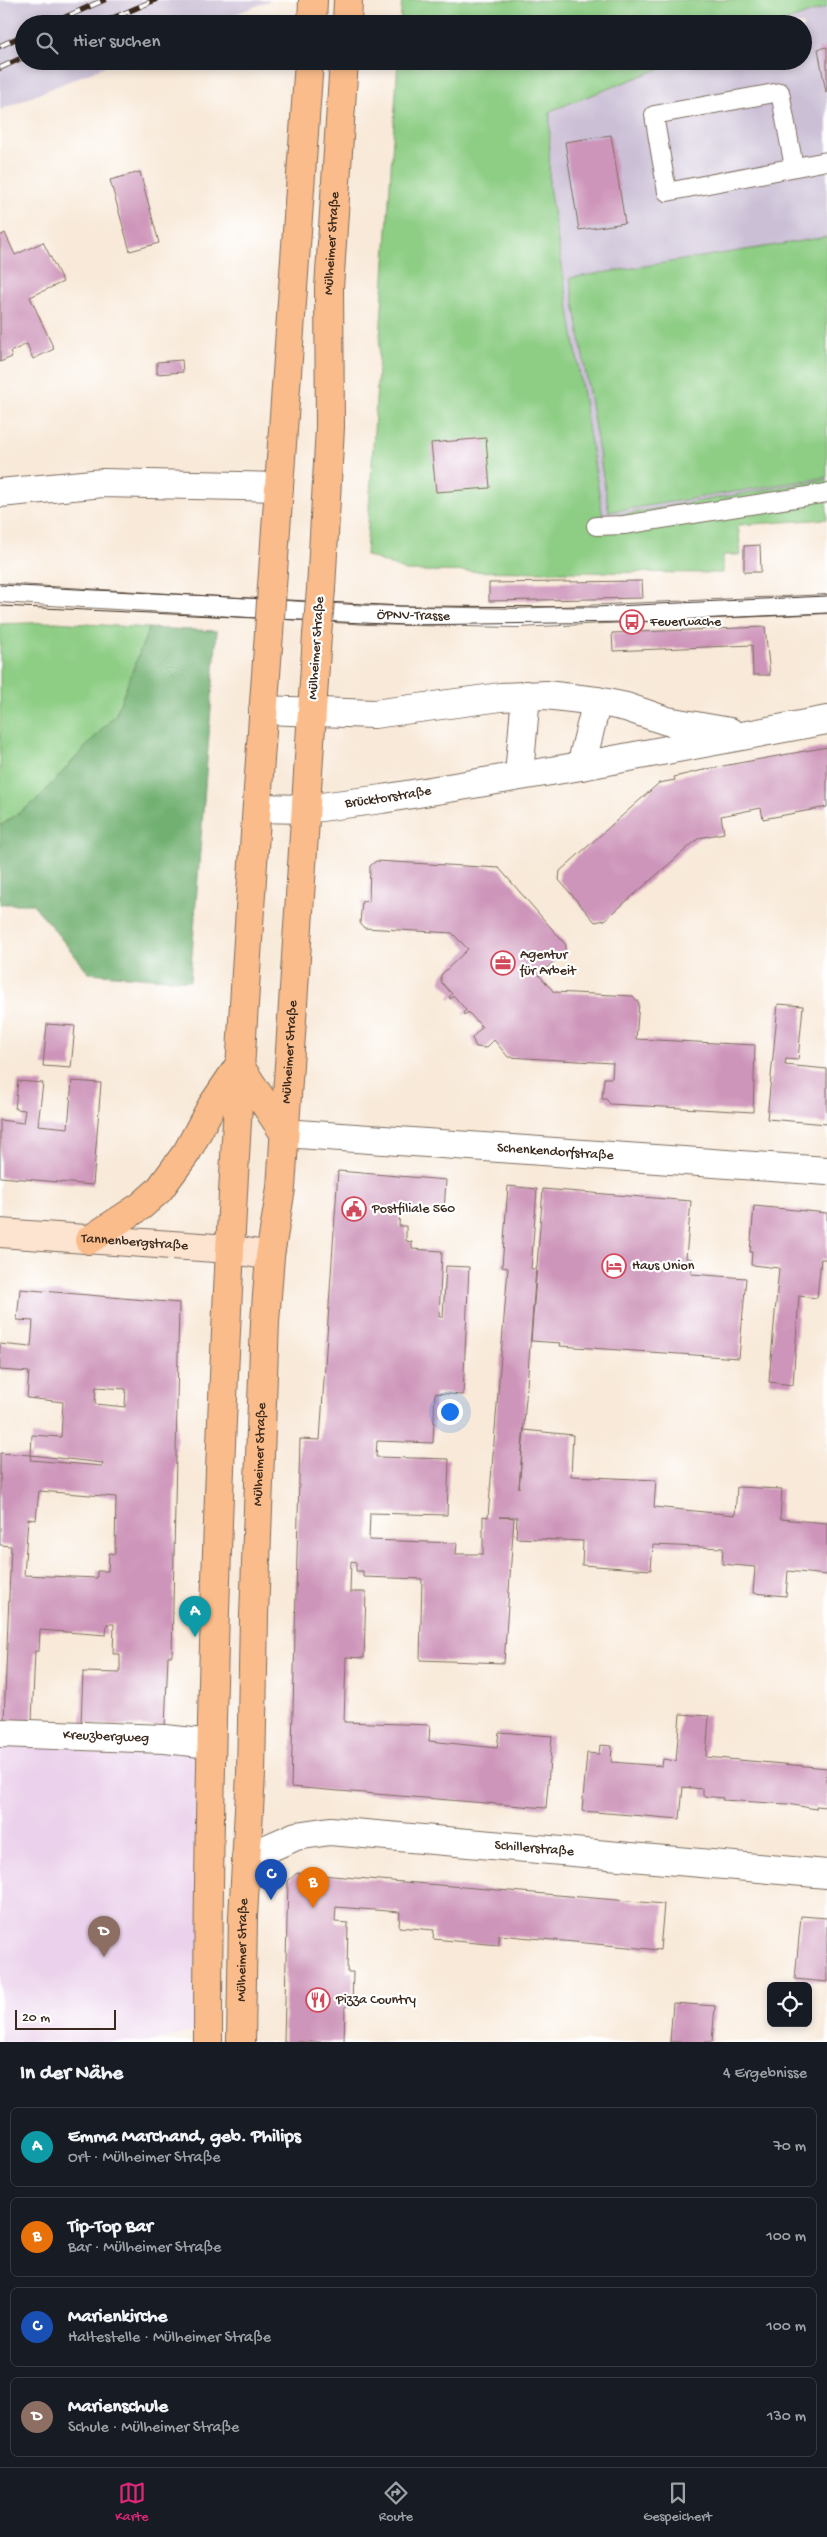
<!DOCTYPE html>
<html lang="de">
<head>
<meta charset="utf-8">
<style>
  :root { --surface:#171b24; --page:#20242c; --text:#f1f3f6; --muted:#9ea1a6; --line:#363941; --accent:#db2777 }
  body { margin:0; font-family:"Gochi Hand",sans-serif; background:var(--page); color:var(--text) }
  .controls { position:absolute; right:15px; bottom:15px; display:grid; overflow:hidden; border-radius:8px; box-shadow:0 2px 8px #0003 }
  .controls button { width:45px; height:45px; display:grid; place-items:center; padding:0; border:0; border-bottom:1px solid var(--line); background:var(--surface); color:var(--text); font:25px sans-serif }
  .scale { position:absolute; left:15px; bottom:12px; width:101px; box-sizing:border-box; padding-left:5px; border:2px solid #3b2a1e; border-top:0; font-size:14px; line-height:18px; white-space:nowrap; color:#3b2a1e; -webkit-text-stroke:4px #fff; paint-order:stroke }
  .you { position:absolute; left:449px; top:1411px; width:18px; height:18px; margin:-12px; border:4px solid #fff; border-radius:50%; background:#1a73e8; box-shadow:0 0 0 8px #1a73e833 }
  .badge { display:grid; place-items:center; width:32px; height:32px; border-radius:50%; background:var(--accent); color:#fff; font-size:16px; font-weight:700 }
  .pin { position:absolute; translate:-50% -41px; filter:drop-shadow(0 1px 2px #0008) }
  .pin::after { content:''; position:absolute; top:26px; width:18px; height:15px; background:inherit; clip-path:polygon(0 0,100% 0,50% 100%) }
  .list { margin:0; padding:0; list-style:none }
  h2 { display:flex; justify-content:space-between; align-items:center; height:65px; margin:0; padding:0 20px; font-size:21px }
  h2 small { font-size:16px; font-weight:400; color:var(--muted) }
  .list li { display:grid; grid-template-columns:32px 1fr auto; gap:15px; align-items:center; box-sizing:border-box; height:80px; margin:0 10px 10px; padding:0 10px; border:1px solid var(--line); border-radius:8px }
  .list b { display:block; font-size:19px; white-space:nowrap }
  .list p { margin:0; font-size:16px; white-space:nowrap; color:var(--muted) }
  .list em { font-size:16px; font-style:normal; color:var(--muted) }
  .icon { flex:none; width:28px; height:28px; fill:none; stroke:currentColor; stroke-width:2; stroke-linecap:round; stroke-linejoin:round }
  .map { position:relative; flex:none; width:827px; height:2042px; overflow:hidden }
  .search { position:absolute; background:var(--surface); box-shadow:0 2px 8px #0003; left:15px; right:15px; top:15px; height:55px; display:flex; align-items:center; gap:12px; box-sizing:border-box; padding:0 18px; border-radius:28px; color:var(--muted); font-size:19px }
  .sheet { height:425px; background:var(--surface) }
  nav { display:flex; justify-content:space-around; align-items:center; box-sizing:border-box; height:70px; border-top:1px solid var(--line); background:var(--surface); font-size:14px; color:var(--muted) }
  nav a { display:grid; justify-items:center; gap:2px }
  nav .on { color:var(--accent) }
  .map>svg:first-child { display:block }
</style>
</head>
<body>
<div class="map">
<svg width="827" height="2042" viewBox="0 0 827 2042">
  <rect width="100%" height="100%" fill="#fff"/>
  <filter id="ink" filterUnits="userSpaceOnUse"><feTurbulence type="fractalNoise" baseFrequency=".02" numOctaves="2"/><feDisplacementMap in="SourceGraphic" scale="10" xChannelSelector="R" yChannelSelector="G"/><feConvolveMatrix kernelMatrix="1 2 1 2 8 2 1 2 1" color-interpolation-filters="sRGB"/></filter>
  <filter id="wash" filterUnits="userSpaceOnUse"><feTurbulence type="fractalNoise" baseFrequency=".0096" numOctaves="4" result="noise"/><feDisplacementMap in="SourceGraphic" scale="20" xChannelSelector="R" yChannelSelector="G"/><feGaussianBlur stdDeviation="1.12" result="paint"/><feColorMatrix in="noise" values="0 0 0 0 0 0 0 0 0 0 0 0 0 0 0 0 0 1.4 0 .05"/><feComposite in="paint" operator="in"/></filter>
  <g filter="url(#wash)">
    <rect width="100%" height="100%" fill="#f8e9d8"/>
    <path fill="#ebd1eb" d="M 0,1733 L 211,1744 L 208,2028 L 149,2042 L 0,2042 Z"/>
    <path fill="#cbbfd5" d="M 0,0 L 271,0 L 210,24 L 24,24 L 24,61 L 117,61 L 0,110 Z
      M 827,7 L 827,479 L 603,518 L 549,187 L 550,110 L 680,61 L 803,61 L 803,24 L 779,24 Z"/>
    <path fill="#8dcd84" stroke="#647c51" d="M 402,0 L 827,0 L 827,7 L 779,24 L 400,24 Z
      M 398,61 L 680,61 L 550,111 L 549,187 L 603,518 L 827,479 L 827,519 L 738,525 L 741,555 L 723,555 L 723,573 L 406,571 L 366,555 Z
      M 827,237 L 827,477 L 609,512 L 570,278 Z
      M 55,622 L 149,628 L 116,714 L 36,801 L 0,826 L 0,624 Z"/>
    <path fill="#72b072" stroke="#566d48" d="M 149,628 L 217,631 L 190,981 L 89,973 L 33,904 L 0,904 L 0,826 L 36,801 L 116,714 Z"/>
    <g id="blocks">
      <path fill="#ce95ba" fill-rule="evenodd" d="M 827,47 L 827,92 L 826,92 L 818,49 Z
        M 611,135 L 625,223 L 579,230 L 565,142 Z
        M 140,172 L 159,243 L 130,251 L 110,180 Z
        M 5,233 L 15,255 L 43,242 L 63,282 L 30,297 L 54,349 L 33,359 L 27,344 L 10,352 L 12,357 L 0,362 L 0,236 Z
        M 182,360 L 183,372 L 157,374 L 157,362 Z
        M 486,438 L 490,488 L 436,492 L 431,443 Z
        M 760,545 L 761,572 L 744,572 L 744,546 Z
        M 642,581 L 643,598 L 489,601 L 489,583 Z
        M 765,627 L 770,675 L 753,675 L 752,645 L 613,651 L 612,633 Z
        M 827,747 L 827,807 L 763,819 L 761,808 L 721,816 L 724,833 L 699,838 L 605,920 L 595,922 L 559,880 L 560,871 L 659,783 L 675,780 L 674,777 L 712,768 Z
        M 376,861 L 499,868 L 566,945 L 565,951 L 539,975 L 554,992 L 633,996 L 639,1003 L 636,1039 L 755,1045 L 753,1112 L 610,1104 L 606,1099 L 602,1099 L 604,1078 L 612,1078 L 613,1063 L 508,1057 L 494,1040 L 486,1048 L 476,1047 L 472,1038 L 482,1027 L 468,1012 L 464,1015 L 463,1013 L 466,1010 L 454,996 L 450,999 L 449,997 L 452,994 L 441,982 L 441,975 L 468,949 L 452,933 L 364,928 L 360,923 L 362,901 L 369,902 L 370,866 Z
        M 778,1004 L 803,1006 L 798,1060 L 786,1059 L 785,1065 L 827,1069 L 827,1124 L 767,1119 Z
        M 47,1024 L 75,1026 L 71,1068 L 43,1066 Z
        M 18,1081 L 43,1083 L 38,1125 L 68,1128 L 72,1081 L 101,1083 L 93,1185 L 0,1177 L 0,1120 L 23,1123 L 25,1110 L 15,1109 Z
        M 338,1171 L 446,1180 L 444,1211 L 400,1209 L 399,1226 L 406,1226 L 406,1241 L 412,1242 L 412,1249 L 442,1251 L 439,1317 L 443,1317 L 446,1266 L 469,1267 L 463,1395 L 435,1393 L 433,1443 L 377,1441 L 376,1457 L 449,1459 L 447,1515 L 370,1513 L 369,1540 L 457,1543 L 456,1554 L 483,1554 L 483,1516 L 488,1517 L 508,1268 L 502,1267 L 508,1186 L 537,1189 L 531,1269 L 536,1269 L 519,1488 L 524,1430 L 573,1435 L 571,1476 L 656,1480 L 654,1507 L 735,1515 L 737,1487 L 782,1489 L 780,1519 L 827,1523 L 827,1575 L 788,1571 L 786,1596 L 753,1593 L 755,1567 L 722,1564 L 723,1548 L 653,1545 L 651,1570 L 582,1565 L 583,1541 L 516,1538 L 517,1517 L 499,1517 L 514,1518 L 504,1663 L 420,1660 L 422,1579 L 363,1577 L 363,1571 L 356,1571 L 356,1562 L 351,1561 L 350,1592 L 366,1592 L 364,1658 L 346,1657 L 344,1722 L 430,1725 L 429,1741 L 497,1748 L 499,1732 L 552,1736 L 546,1808 L 291,1787 L 300,1439 L 320,1440 Z
        M 543,1189 L 691,1201 L 686,1258 L 692,1259 L 691,1274 L 746,1278 L 739,1358 L 560,1346 L 561,1343 L 531,1341 Z
        M 754,1206 L 827,1213 L 827,1259 L 821,1259 L 817,1298 L 799,1296 L 793,1385 L 769,1382 L 779,1268 L 751,1265 L 752,1252 L 750,1252 Z
        M 20,1289 L 179,1303 L 172,1656 L 168,1656 L 165,1727 L 81,1724 L 83,1672 L 120,1673 L 120,1654 L 113,1654 L 114,1624 L 107,1624 L 106,1635 L 40,1630 L 39,1651 L 35,1651 L 32,1722 L 4,1721 L 11,1546 L 0,1545 L 0,1453 L 31,1455 L 30,1460 L 102,1466 L 103,1463 L 31,1455 L 32,1435 L 61,1437 L 63,1402 L 27,1398 L 29,1372 L 0,1370 L 0,1344 L 31,1347 L 33,1321 L 17,1320 ZM 96,1387 L 126,1389 L 125,1407 L 95,1404 ZM 39,1491 L 116,1497 L 115,1554 L 109,1553 L 108,1571 L 97,1571 L 97,1578 L 24,1575 L 28,1519 L 36,1520 Z
        M 680,1714 L 709,1716 L 706,1757 L 827,1768 L 827,1807 L 816,1806 L 816,1809 L 788,1804 L 722,1800 L 723,1798 L 703,1796 L 703,1789 L 683,1787 L 680,1819 L 582,1811 L 587,1753 L 599,1754 L 600,1745 L 612,1746 L 611,1762 L 662,1766 L 663,1759 L 676,1761 Z
        M 297,1873 L 664,1904 L 660,1950 L 499,1935 L 499,1945 L 433,1939 L 434,1930 L 399,1927 L 400,1912 L 336,1907 L 335,1922 L 348,1923 L 347,1972 L 353,1972 L 352,2006 L 345,2006 L 344,2042 L 284,2042 L 288,1881 Z
        M 801,1916 L 827,1918 L 827,1982 L 795,1979 Z
        M 673,2003 L 715,2006 L 712,2042 L 670,2042 Z"/>
    </g>
  </g>
  <g filter="url(#ink)">
    <use href="#blocks" fill-opacity="0" stroke="#7d6d5f" stroke-width="1"/>
    <g fill="none" stroke-linecap="round" stroke-linejoin="round">
      <g stroke="#7d6d5f" stroke-width="20">
        <g id="lane">
          <path d="M 794,167 L 780,92 L 654,115 L 667,192 L 827,161"/>
          <path d="M 596,526 L 624,525 L 827,493"/>
          <path id="s1" d="M 0,593 L 369,615 L 517,618 L 827,604"/>
        </g>
      </g>
      <g stroke="#7d6d5f" stroke-width="30">
        <g id="street">
          <path d="M 0,493 L 103,483 L 279,487"/>
          <path d="M 263,710 L 374,714 L 501,697 L 546,695 L 597,701 L 626,707 L 667,721 L 730,732"/>
          <path d="M 581,766 L 597,701"/>
          <path d="M 519,775 L 526,695"/>
          <path id="s2" d="M 257,808 L 306,809 L 382,799 L 581,766 L 827,720"/>
          <path id="s3" d="M 284,1133 L 827,1171"/>
          <path id="s4" d="M 0,1733 L 165,1739 L 211,1744"/>
          <path id="s5" d="M 246,1858 L 296,1836 L 330,1831 L 827,1874"/>
        </g>
      </g>
      <g stroke="#7d6d5f" stroke-width="30">
        <g id="secondary">
          <path id="s6" d="M 0,1233 L 229,1249 L 270,1256"/>
        </g>
      </g>
      <g stroke="#7d6d5f" stroke-width="30">
        <g id="primary">
          <path d="M 312,24 L 313,0"/>
          <path d="M 347,24 L 348,0"/>
          <path d="M 272,586 L 309,61"/>
          <path id="s7" d="M 321,589 L 330,427 L 329,288 L 344,61"/>
          <path d="M 239,1065 L 284,1133"/>
          <path d="M 89,1240 L 141,1206 L 159,1190 L 187,1152 L 211,1107 L 238,1067"/>
          <path d="M 208,2042 C 208,1571 235,1102 269,633"/>
          <path id="s8" d="M 241,2042 L 243,1917 L 251,1774 L 254,1616 L 265,1322 L 270,1256 L 281,1188 L 317,635"/>
        </g>
      </g>
      <use href="#lane" stroke="#fff" stroke-width="18"/>
      <use href="#street" stroke="#fff" stroke-width="28"/>
      <use href="#secondary" stroke="#fde4d1" stroke-width="28"/>
      <use href="#primary" stroke="#fabc8b" stroke-width="28"/>
      <path stroke="#3b2a1e" stroke-width="1" d="M 0,585 L 402,606 L 595,607 L 827,596
        M 0,606 L 406,625 L 632,622 L 827,613"/>
      <g stroke="#3b2a1e" stroke-width="5.5">
        <path id="rail" d="M 50,24 L 104,0
          M 99,24 L 155,0
          M 0,46 L 24,35
          M 0,68 L 24,57"/>
      </g>
      <use href="#rail" stroke="#fff" stroke-width="4" stroke-dasharray="11" stroke-linecap="butt"/>
      <g stroke="#7d6d5f" stroke-width="30" stroke-linecap="butt">
        <path id="primary-bridge" d="M 269,633 L 272,586
          M 317,635 L 321,589"/>
      </g>
      <use href="#primary-bridge" stroke="#fabc8b" stroke-width="28"/>
    </g>
  </g>
  <defs>
    <g id="bus-ring" transform="scale(1.25)"><circle r="9.5" fill="#fff" stroke="#d1495b" stroke-width="1.5"/><path d="M-5-6H5V4H4V6H2V4H-2V6H-4V4H-5ZM-3.5-4V0h7V-4ZM-3.5 1.2v1.5H-2V1.2ZM2 1.2v1.5H3.5V1.2Z" fill="#d1495b"/></g>
    <g id="office-ring" transform="scale(1.25)"><circle r="9.5" fill="#fff" stroke="#d1495b" stroke-width="1.5"/><path d="M-6-3h4V-5.5h4V-3h4V5H-6ZM-1-4.5V-3h2v-1.5ZM-6 0V1H6V0Z" fill="#d1495b"/></g>
    <g id="civic-ring" transform="scale(1.25)"><circle r="9.5" fill="#fff" stroke="#d1495b" stroke-width="1.5"/><path d="M-.6-6.5H3V-4.5H.6V-3L4-1V1h2V6H-6V1h2V-1L-.6-3ZM-1.2 2.5V6h2.4V2.5Z" fill="#d1495b"/></g>
    <g id="hotel-ring" transform="scale(1.25)"><circle r="9.5" fill="#fff" stroke="#d1495b" stroke-width="1.5"/><path d="M-6-4.5h1.5V1H6V5H4.5V3h-9V5H-6ZM-4 0a1.8 1.8 0 1 1 3.6 0ZM.5 0V-2.5h3Q6-2.5 6 0Z" fill="#d1495b"/></g>
    <g id="restaurant-ring" transform="scale(1.25)"><circle r="9.5" fill="#fff" stroke="#d1495b" stroke-width="1.5"/><path d="M-5-6h1v4h1v-4h1v4h1v-4h1v5L-1.5 .5V6h-2V.5L-5-1ZM5-6V6H3V1.5H1.5Q1.5-4 5-6Z" fill="#d1495b"/></g>
  </defs>
  <g fill-rule="evenodd">
    <use href="#bus-ring" x="632" y="622"/>
    <use href="#office-ring" x="503" y="963"/>
    <use href="#civic-ring" x="354" y="1209"/>
    <use href="#hotel-ring" x="614" y="1266"/>
    <use href="#restaurant-ring" x="318" y="2000"/>
  </g>
  <g text-anchor="middle" dominant-baseline="central" stroke-width="4.5" stroke-linejoin="round" paint-order="stroke">
    <g font-size="14" fill="#3b2a1e" stroke="#fff">
      <text stroke="none"><textPath href="#s7" startOffset="346">Mülheimer Straße</textPath></text>
      <text stroke="none"><textPath href="#s1" startOffset="414">ÖPNV-Trasse</textPath></text>
      <text transform="translate(317 648) rotate(-86)">Mülheimer Straße</text>
      <text stroke="none"><textPath href="#s2" startOffset="132">Brücktorstraße</textPath></text>
      <text stroke="none"><textPath href="#s8" startOffset="992">Mülheimer Straße</textPath></text>
      <text stroke="none"><textPath href="#s3" startOffset="272">Schenkendorfstraße</textPath></text>
      <text stroke="none"><textPath href="#s6" startOffset="135">Tannenbergstraße</textPath></text>
      <text stroke="none"><textPath href="#s8" startOffset="588">Mülheimer Straße</textPath></text>
      <text stroke="none"><textPath href="#s4" startOffset="106">Kreuzbergweg</textPath></text>
      <text stroke="none"><textPath href="#s5" startOffset="294">Schillerstraße</textPath></text>
      <text stroke="none"><textPath href="#s8" startOffset="92">Mülheimer Straße</textPath></text>
    </g>
    <g font-size="14" fill="#3b2a1e" stroke="#fff" text-anchor="start">
      <text x="650" y="622">Feuerwache</text>
      <text x="520" y="955">Agentur<tspan x="520" dy="16">für Arbeit</tspan></text>
      <text x="372" y="1209">Postfiliale 560</text>
      <text x="632" y="1266">Haus Union</text>
      <text x="336" y="2000">Pizza Country</text>
    </g>
  </g>
</svg>
<div class="controls">
<button><svg class="icon" aria-label="locate" viewBox="0 0 24 24"><circle cx="12" cy="12" r="6"/><path d="M12 2v4M12 18v4M2 12h4M18 12h4"/></svg></button>
</div>
<div class="scale">20 m</div>
<div class="you"></div>
<div class="pin badge" style="left:195px;top:1637px;background:#0f9aa8">A</div>
<div class="pin badge" style="left:313px;top:1908px;background:#e8710a">B</div>
<div class="pin badge" style="left:271px;top:1900px;background:#1a4fb4">C</div>
<div class="pin badge" style="left:104px;top:1957px;background:#8d6e63">D</div>
<div class="search"><svg class="icon" aria-label="search" viewBox="0 0 24 24"><circle cx="10" cy="10" r="6"/><path d="M15 15l6 6"/></svg>Hier suchen</div>
</div>
<section class="sheet">
<h2>In der Nähe<small>4 Ergebnisse</small></h2>
<ul class="list">
<li><span class="badge" style="background:#0f9aa8">A</span><div><b>Emma Marchand, geb. Philips</b><p>Ort · Mülheimer Straße</p></div><em>70 m</em></li>
<li><span class="badge" style="background:#e8710a">B</span><div><b>Tip-Top Bar</b><p>Bar · Mülheimer Straße</p></div><em>100 m</em></li>
<li><span class="badge" style="background:#1a4fb4">C</span><div><b>Marienkirche</b><p>Haltestelle · Mülheimer Straße</p></div><em>100 m</em></li>
<li><span class="badge" style="background:#8d6e63">D</span><div><b>Marienschule</b><p>Schule · Mülheimer Straße</p></div><em>130 m</em></li>
</ul>
</section>
<nav>
<a class="on"><svg class="icon" aria-label="map" viewBox="0 0 24 24"><path d="M3 6l6-2 6 2 6-2v14l-6 2-6-2-6 2zM9 4v14M15 6v14"/></svg>Karte</a>
<a><svg class="icon" aria-label="directions" viewBox="0 0 24 24"><path d="M12 3l9 9-9 9-9-9zM9 14v-3h6M13 9l2 2-2 2"/></svg>Route</a>
<a><svg class="icon" aria-label="saved" viewBox="0 0 24 24"><path d="M7 4h10v16l-5-4-5 4z"/></svg>Gespeichert</a>
</nav>
</body>
</html>
